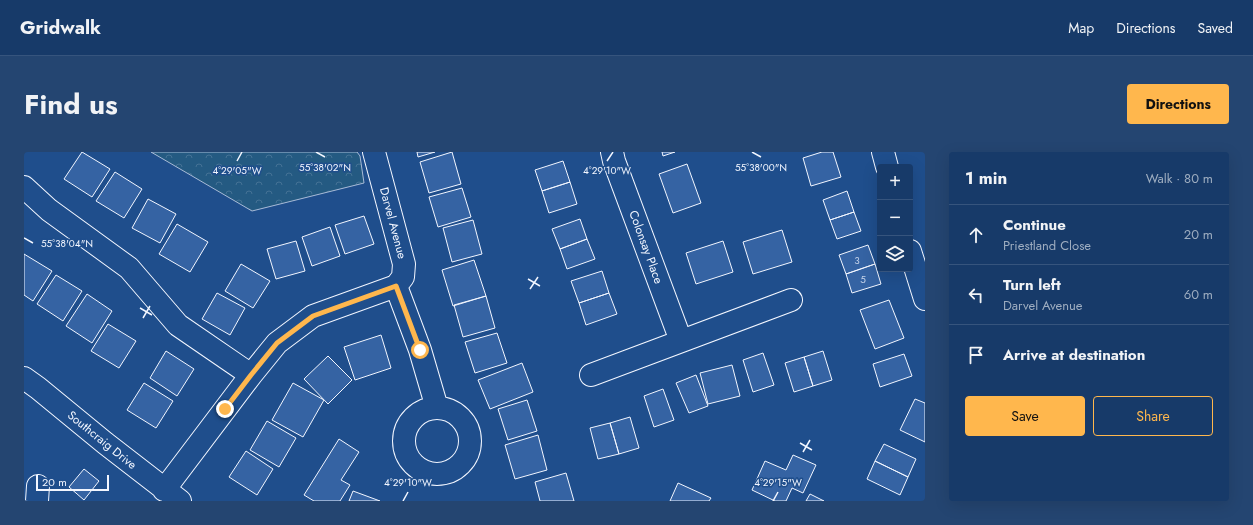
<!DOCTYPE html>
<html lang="en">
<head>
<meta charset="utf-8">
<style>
  :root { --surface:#173a69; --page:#244571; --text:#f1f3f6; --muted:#9eadc0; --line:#36547d; --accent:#ffb74d }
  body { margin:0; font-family:Jost,sans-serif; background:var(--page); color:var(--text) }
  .controls { position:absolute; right:12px; top:12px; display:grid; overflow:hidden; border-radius:4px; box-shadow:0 4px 16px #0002 }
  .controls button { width:36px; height:36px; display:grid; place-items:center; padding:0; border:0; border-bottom:1px solid var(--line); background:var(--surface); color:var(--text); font:20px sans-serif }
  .scale { position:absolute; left:12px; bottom:10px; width:73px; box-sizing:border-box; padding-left:4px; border:2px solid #f2f6ff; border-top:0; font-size:11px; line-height:14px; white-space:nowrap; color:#f2f6ff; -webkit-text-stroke:3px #1f4e8c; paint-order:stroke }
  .stop { position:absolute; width:12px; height:12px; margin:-9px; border:3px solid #ffb74d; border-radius:50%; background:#fff }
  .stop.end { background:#ffb74d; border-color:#fff; box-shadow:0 1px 4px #0008 }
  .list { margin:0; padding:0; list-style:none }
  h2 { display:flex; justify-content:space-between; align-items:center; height:52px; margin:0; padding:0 16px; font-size:17px }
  h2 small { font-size:13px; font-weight:400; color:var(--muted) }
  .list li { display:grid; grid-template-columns:26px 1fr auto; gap:12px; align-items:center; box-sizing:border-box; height:60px; padding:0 16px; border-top:1px solid var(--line) }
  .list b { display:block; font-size:15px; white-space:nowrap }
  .list p { margin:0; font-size:13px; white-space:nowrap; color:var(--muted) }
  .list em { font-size:13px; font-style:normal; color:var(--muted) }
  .actions { display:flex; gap:8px; padding:12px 16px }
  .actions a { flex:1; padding:9px 0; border:1px solid var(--accent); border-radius:4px; text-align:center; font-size:14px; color:var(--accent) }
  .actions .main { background:var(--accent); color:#111 }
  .icon { flex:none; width:22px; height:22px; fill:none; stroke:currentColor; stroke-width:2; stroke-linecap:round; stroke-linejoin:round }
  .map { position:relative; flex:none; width:901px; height:349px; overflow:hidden; border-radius:4px }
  header { display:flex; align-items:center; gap:24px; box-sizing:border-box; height:56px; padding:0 20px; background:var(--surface); border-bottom:1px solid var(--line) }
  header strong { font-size:19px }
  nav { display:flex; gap:22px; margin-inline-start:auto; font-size:14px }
  .intro { display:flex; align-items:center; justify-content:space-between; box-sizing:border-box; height:96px; padding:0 24px }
  h1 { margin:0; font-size:28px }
  .button { padding:10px 18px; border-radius:4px; background:var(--accent); color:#111; font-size:14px; font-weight:700 }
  main { display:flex; gap:24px; padding:0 24px }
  aside { flex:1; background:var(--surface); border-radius:4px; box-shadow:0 4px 16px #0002 }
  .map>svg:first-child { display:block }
</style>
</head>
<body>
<header>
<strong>Gridwalk</strong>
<nav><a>Map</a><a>Directions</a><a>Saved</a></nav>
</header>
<div class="intro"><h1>Find us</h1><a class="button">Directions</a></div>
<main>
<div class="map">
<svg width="901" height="349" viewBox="0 0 901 349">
  <defs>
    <pattern id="park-crowns" width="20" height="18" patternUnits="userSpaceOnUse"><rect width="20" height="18" fill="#245a82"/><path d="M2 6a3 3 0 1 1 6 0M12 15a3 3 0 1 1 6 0" fill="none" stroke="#447295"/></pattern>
  </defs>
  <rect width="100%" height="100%" fill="#1f4e8c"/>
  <path fill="url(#park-crowns)" stroke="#a8bbd7" d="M 127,0 L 333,0 L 336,4 L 340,31 L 228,59 Z"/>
  <path fill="#3563a3" stroke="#f2f6ff" d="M 58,0 L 86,17 L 68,45 L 40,27 Z
    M 393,0 L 411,0 L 394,5 Z
    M 428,0 L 437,32 L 405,41 L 396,10 Z
    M 638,0 L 651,0 L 639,4 Z
    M 798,0 L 809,0 L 817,25 L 787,34 L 779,6 Z
    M 539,9 L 546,30 L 518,39 L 511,18 Z
    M 663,12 L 677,51 L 649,61 L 635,22 Z
    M 91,20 L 118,37 L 100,66 L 72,49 Z
    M 546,30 L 553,52 L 525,61 L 518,39 Z
    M 438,36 L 447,65 L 414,75 L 405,45 Z
    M 823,39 L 830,60 L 806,68 L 799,48 Z
    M 124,47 L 152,62 L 136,91 L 108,76 Z
    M 830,60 L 837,79 L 813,87 L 806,68 Z
    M 340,64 L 350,92 L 321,102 L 311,73 Z
    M 556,67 L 563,87 L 536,97 L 528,77 Z
    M 449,68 L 458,102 L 428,110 L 419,76 Z
    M 153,72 L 184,90 L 166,120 L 135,102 Z
    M 306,75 L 316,104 L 288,114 L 278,85 Z
    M 758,78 L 768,110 L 729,122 L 719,90 Z
    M 563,87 L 571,107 L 543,117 L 536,97 Z
    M 272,89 L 281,119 L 252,127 L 243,97 Z
    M 699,89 L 709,120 L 672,132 L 662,101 Z
    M 844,93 L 851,112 L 822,122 L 815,103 Z
    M 0,102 L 28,119 L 9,149 L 0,143 Z
    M 450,108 L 462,144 L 429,154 L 418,118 Z
    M 217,112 L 246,129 L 229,156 L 201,139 Z
    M 851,112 L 857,132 L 828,141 L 822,122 Z
    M 578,119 L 585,141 L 555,151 L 547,129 Z
    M 32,123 L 58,139 L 39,169 L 13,152 Z
    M 193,141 L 221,156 L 206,183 L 178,167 Z
    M 585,141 L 593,162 L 562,173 L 555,151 Z
    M 63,142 L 88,159 L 68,191 L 42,174 Z
    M 462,144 L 471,176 L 439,185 L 430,153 Z
    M 865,148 L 880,186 L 851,197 L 836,158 Z
    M 84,172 L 112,189 L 95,216 L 67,199 Z
    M 473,181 L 483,211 L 451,221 L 441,190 Z
    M 357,183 L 367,216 L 331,228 L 320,195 Z
    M 142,199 L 170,217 L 153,244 L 126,226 Z
    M 799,199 L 808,228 L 789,234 L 780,205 Z
    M 739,201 L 750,233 L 729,240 L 719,208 Z
    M 880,202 L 888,224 L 856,235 L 849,212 Z
    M 304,204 L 328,228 L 304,252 L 280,227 Z
    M 780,205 L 789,234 L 770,240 L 761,211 Z
    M 498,211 L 509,240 L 466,257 L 454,228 Z
    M 708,213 L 716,244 L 684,252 L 676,221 Z
    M 672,223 L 684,254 L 665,261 L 652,231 Z
    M 120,231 L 149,249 L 132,276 L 103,258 Z
    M 269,231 L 300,248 L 279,285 L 248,268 Z
    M 639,237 L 650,268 L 630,275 L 620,244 Z
    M 891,247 L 901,251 L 901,290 L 876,278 Z
    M 503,248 L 513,279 L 484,288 L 474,257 Z
    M 606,265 L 615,296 L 595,302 L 586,271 Z
    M 243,269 L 272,286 L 255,315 L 226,298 Z
    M 586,271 L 595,302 L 574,307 L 566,276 Z
    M 514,283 L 523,318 L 491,327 L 481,293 Z
    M 315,287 L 335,300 L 317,328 L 326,333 L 316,349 L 290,349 L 280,343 Z
    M 860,292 L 892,307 L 884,325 L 851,309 Z
    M 222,299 L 249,317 L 233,343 L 205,325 Z
    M 769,303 L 792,313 L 779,341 L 768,336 L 762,349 L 751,349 L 728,338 L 741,309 L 762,318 Z
    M 851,309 L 884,325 L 876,343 L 843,327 Z
    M 60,317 L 75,329 L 60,348 L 45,335 Z
    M 542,321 L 550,349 L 516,349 L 511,330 Z
    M 654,331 L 687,346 L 685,349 L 646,349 Z
    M 329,339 L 356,349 L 325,349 Z
    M 786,342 L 800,349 L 782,349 Z"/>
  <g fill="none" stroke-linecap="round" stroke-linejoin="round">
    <g stroke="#f2f6ff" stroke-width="24">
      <path id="minor" d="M 588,0 L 590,9 L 657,189
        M 859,0 L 863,15
        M 0,35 L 25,58 L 105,116 L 154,173 L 227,223
        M 886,99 L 901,147
        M 372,134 L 396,198 L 413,256
        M 567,223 L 767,148
        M 0,226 L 14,236 L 81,291 L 156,349
        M380 289a33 33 0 1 1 66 0a33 33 0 1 1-66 0Z
        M 140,338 L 227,223 L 253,191 L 289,164 L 372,134 L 379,125 L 380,112 L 350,0
        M 13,349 L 14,334"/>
    </g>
    <use href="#minor" stroke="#1f4e8c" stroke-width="22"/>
  </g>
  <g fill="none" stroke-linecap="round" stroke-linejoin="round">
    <path stroke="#ffb74d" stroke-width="5" d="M 201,257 L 227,223 L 253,191 L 289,164 L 372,134 L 396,198"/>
  </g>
  <path fill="none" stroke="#f2f6ff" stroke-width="1.5" d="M 292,0 L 301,5M 728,0 L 737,5M 213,9 L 218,0M 583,9 L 589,0M 0,86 L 9,91M 504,127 L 516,134M 506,137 L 514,125M 116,156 L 128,163M 119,166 L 126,154M 776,291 L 788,298M 779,300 L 786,288M 379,349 L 384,340M 749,349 L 754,340"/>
  <g text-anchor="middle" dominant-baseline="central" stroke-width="3" stroke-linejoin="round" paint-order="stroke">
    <g font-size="10" fill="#c3d1e8">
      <text x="833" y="108">3</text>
      <text x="839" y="127">5</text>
    </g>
    <g font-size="12" fill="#f2f6ff" stroke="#1f4e8c">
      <text transform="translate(369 71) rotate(75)">Darvel Avenue</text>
      <text transform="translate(622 95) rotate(70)">Colonsay Place</text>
      <text transform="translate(78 288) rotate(39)">Southcraig Drive</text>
    </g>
  </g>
  <g font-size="10" text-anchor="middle" fill="#f2f6ff" stroke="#1f4e8c" stroke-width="3" stroke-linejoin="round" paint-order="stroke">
    <text x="301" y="19">55°38'02"N</text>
    <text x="737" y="19">55°38'00"N</text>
    <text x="213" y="22">4°29'05"W</text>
    <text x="583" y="22">4°29'10"W</text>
    <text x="43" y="95">55°38'04"N</text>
    <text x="384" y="334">4°29'10"W</text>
    <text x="754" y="334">4°29'15"W</text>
  </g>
</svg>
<div class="controls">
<button>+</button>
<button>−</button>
<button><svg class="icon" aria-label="layers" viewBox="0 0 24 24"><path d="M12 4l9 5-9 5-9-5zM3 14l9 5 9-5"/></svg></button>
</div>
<div class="scale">20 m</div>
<div class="stop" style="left:396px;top:198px"></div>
<div class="stop end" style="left:201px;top:257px"></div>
</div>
<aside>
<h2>1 min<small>Walk · 80 m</small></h2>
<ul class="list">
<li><svg class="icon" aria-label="ahead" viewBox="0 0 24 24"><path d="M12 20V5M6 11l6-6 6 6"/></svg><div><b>Continue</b><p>Priestland Close</p></div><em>20 m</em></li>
<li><svg class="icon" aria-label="left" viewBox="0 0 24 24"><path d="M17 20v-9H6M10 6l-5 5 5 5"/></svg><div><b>Turn left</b><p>Darvel Avenue</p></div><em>60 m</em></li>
<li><svg class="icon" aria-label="arrive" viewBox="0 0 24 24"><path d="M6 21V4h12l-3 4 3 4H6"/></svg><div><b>Arrive at destination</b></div></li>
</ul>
<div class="actions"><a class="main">Save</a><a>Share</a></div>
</aside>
</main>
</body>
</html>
